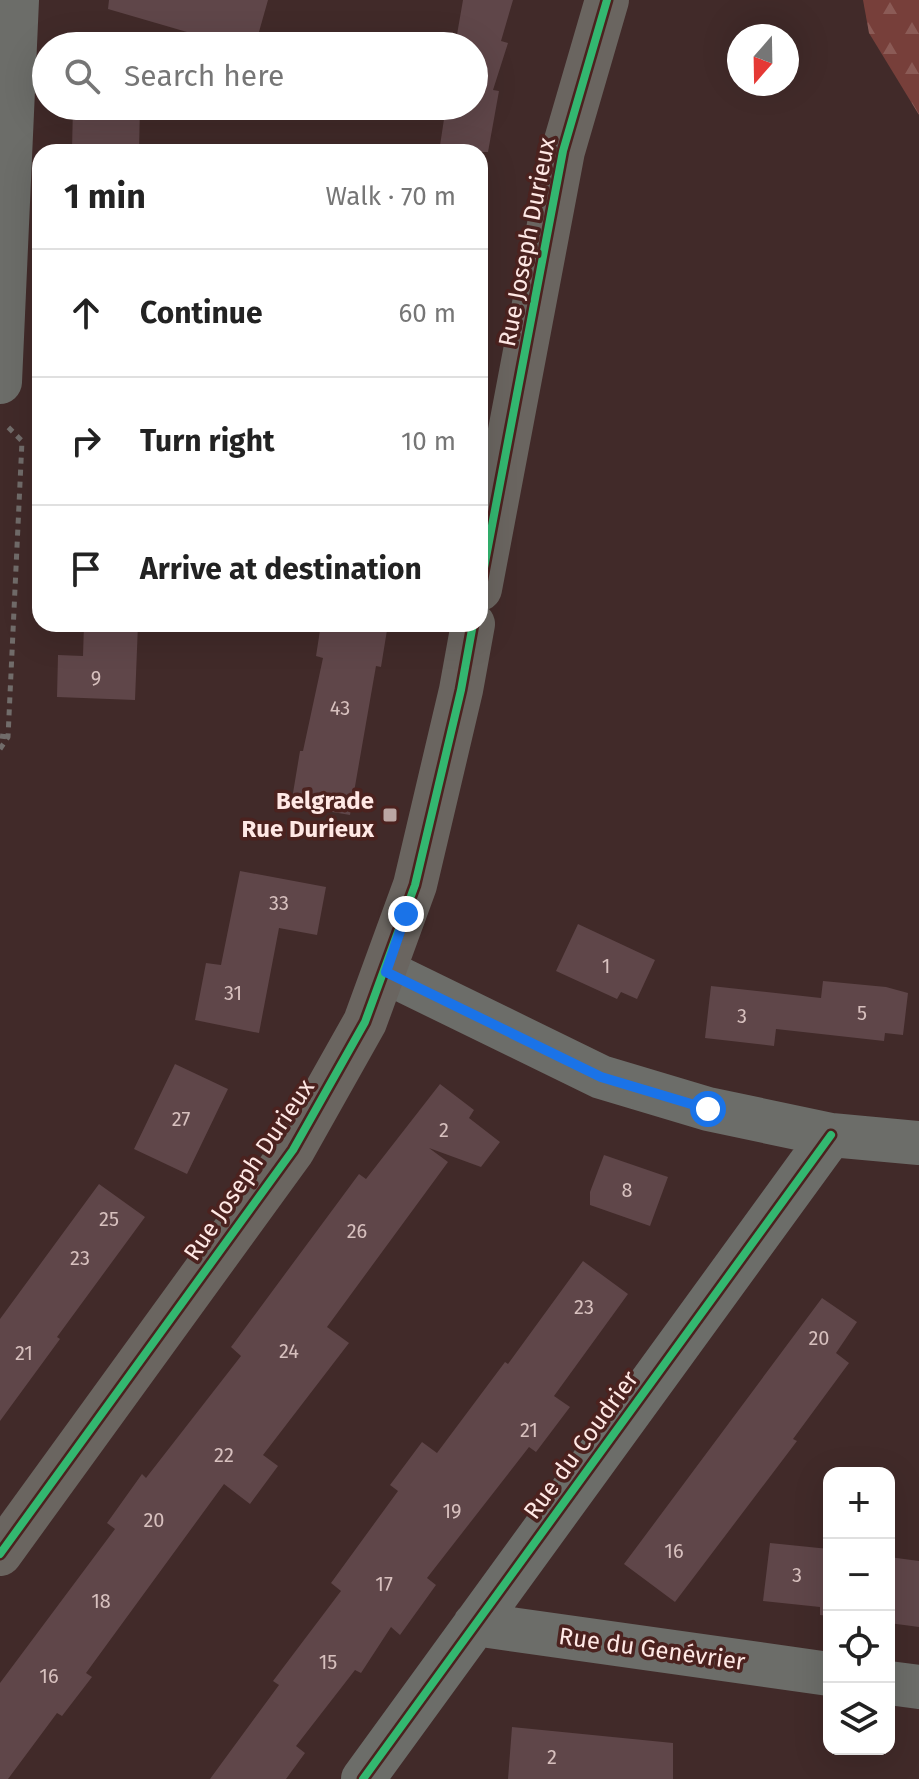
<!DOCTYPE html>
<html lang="en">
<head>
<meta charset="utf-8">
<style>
  :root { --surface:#fff; --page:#f2f2f2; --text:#222; --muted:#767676; --line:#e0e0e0 }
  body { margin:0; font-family:"Fira Sans",sans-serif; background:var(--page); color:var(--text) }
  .controls { position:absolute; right:24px; bottom:24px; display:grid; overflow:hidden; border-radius:16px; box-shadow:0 8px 32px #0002 }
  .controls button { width:72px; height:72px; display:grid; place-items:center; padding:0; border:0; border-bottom:2px solid var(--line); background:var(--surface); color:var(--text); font:40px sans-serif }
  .compass { position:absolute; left:727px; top:24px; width:72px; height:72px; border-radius:50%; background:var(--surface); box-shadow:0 8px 32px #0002; rotate:200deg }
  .stop { position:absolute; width:24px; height:24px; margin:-18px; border:6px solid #1a73e8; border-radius:50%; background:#fff }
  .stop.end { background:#1a73e8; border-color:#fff; box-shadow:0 2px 8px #0008 }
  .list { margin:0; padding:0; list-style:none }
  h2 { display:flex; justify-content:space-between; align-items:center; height:104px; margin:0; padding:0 32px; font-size:34px }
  h2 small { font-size:26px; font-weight:400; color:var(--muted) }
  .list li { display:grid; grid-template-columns:52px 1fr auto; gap:24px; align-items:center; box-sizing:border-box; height:128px; padding:0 32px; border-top:2px solid var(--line) }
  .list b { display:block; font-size:30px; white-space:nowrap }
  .list em { font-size:26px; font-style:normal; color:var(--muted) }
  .icon { flex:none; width:44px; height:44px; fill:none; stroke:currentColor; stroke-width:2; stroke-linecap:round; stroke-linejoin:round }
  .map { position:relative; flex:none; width:919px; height:1779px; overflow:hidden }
  .search { position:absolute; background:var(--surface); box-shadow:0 8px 32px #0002; left:32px; top:32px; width:456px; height:88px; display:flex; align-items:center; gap:20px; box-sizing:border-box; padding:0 28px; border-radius:44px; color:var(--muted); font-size:30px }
  .panel { position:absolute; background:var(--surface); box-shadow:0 8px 32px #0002; left:32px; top:144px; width:456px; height:488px; border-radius:24px }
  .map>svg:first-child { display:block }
</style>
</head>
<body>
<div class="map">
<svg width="919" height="1779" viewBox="0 0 919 1779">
  <defs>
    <pattern id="forest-firs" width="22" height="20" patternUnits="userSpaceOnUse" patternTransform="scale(2)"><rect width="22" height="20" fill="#773f3a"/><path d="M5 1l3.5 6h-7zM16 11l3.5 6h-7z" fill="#8b5b56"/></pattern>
  </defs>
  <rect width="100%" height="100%" fill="#412a29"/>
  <path fill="url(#forest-firs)" d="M 863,0 L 919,0 L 919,115 L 869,33 Z"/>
  <path fill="#5f4649" d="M 109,0 L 268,0 L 255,46 L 235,46 L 108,9 Z
    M 463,0 L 513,0 L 501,41 L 508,43 L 493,90 L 499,91 L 488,152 L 439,152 L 446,106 L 474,106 L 474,46 L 455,46 Z
    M 73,106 L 140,106 L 139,152 L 72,150 Z
    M 84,624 L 138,624 L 135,700 L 57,697 L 58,655 L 83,656 Z
    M 321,624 L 388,624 L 381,667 L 376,666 L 350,815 L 291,805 L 300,751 L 303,751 L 323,658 L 316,656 Z
    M 240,871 L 326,887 L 317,935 L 279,928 L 259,1033 L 195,1020 L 206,963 L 221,965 Z
    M 578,924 L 655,960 L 637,999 L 621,992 L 617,999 L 556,971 Z
    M 823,981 L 886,987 L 908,993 L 903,1035 L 885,1033 L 884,1041 L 776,1029 L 774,1046 L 705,1038 L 711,986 L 821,998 Z
    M 175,1064 L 228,1089 L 187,1174 L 134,1149 Z
    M 440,1084 L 474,1110 L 469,1118 L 500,1142 L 481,1167 L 429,1148 L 448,1162 L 327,1327 L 349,1343 L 263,1455 L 278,1466 L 250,1504 L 224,1484 L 86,1673 L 92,1677 L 62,1716 L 57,1713 L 8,1779 L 0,1779 L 0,1683 L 115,1529 L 107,1523 L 142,1474 L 146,1478 L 241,1356 L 231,1347 L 359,1174 L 366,1179 Z
    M 604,1155 L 668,1177 L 650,1226 L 590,1205 L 590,1192 Z
    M 99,1184 L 145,1217 L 57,1337 L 60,1339 L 0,1421 L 0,1319 Z
    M 583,1261 L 628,1294 L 554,1396 L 570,1407 L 536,1452 L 529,1447 L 427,1578 L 436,1585 L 400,1635 L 391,1627 L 361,1673 L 355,1670 L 296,1746 L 305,1753 L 286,1779 L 210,1779 L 279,1685 L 273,1681 L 341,1591 L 331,1583 L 398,1491 L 390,1485 L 422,1442 L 437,1453 L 505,1362 L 508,1364 Z
    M 822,1298 L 857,1322 L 836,1353 L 849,1363 L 793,1439 L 797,1441 L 675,1602 L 624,1564 Z
    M 770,1543 L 829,1549 L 829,1616 L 820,1615 L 820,1607 L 763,1601 Z
    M 889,1557 L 919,1561 L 919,1627 L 889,1623 Z
    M 512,1727 L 673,1743 L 673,1779 L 508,1779 Z"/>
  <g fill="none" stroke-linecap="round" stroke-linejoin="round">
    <path stroke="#716c6a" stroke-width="5" stroke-dasharray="6 6" stroke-linecap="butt" d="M 0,736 L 8,737
      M 0,749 L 8,737 L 22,441 L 5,424"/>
    <path stroke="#6c6d69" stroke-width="44" d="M 0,382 L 17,0
      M 386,972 L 601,1077 L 708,1109 L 831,1135 L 919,1143
      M 475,1624 L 829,1674
      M 889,1683 L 919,1687
      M 363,1779 L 831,1135"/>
    <path stroke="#6a6560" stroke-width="44" d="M 480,589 L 563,151 L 607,0
      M 0,1554 L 293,1150 L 365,1022 L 415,885 L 461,690 L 473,624"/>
    <g stroke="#4b221f" stroke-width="13">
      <path id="cycleway" d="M 480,589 L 563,151 L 607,0
        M 0,1554 L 293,1150 L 365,1022 L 415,885 L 461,690 L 473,624
        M 363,1779 L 831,1135"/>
    </g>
    <use href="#cycleway" stroke="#33b770" stroke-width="8"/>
  </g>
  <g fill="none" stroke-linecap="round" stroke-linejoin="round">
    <path stroke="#1a73e8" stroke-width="10" d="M 406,914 L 386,972 L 601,1077 L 708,1109"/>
  </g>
  <rect fill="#bca6a3" stroke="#4b221f" stroke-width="3" x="382" y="807" width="16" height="16" rx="4"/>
  <g text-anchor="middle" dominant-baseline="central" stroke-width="7" stroke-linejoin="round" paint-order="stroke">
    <g font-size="20" fill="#d7c0be">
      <text x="96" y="678">9</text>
      <text x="340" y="708">43</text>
      <text x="279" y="903">33</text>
      <text x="606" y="966">1</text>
      <text x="233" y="993">31</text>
      <text x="862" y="1013">5</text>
      <text x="742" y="1016">3</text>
      <text x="181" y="1119">27</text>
      <text x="444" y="1130">2</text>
      <text x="627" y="1190">8</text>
      <text x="109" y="1219">25</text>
      <text x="357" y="1231">26</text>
      <text x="80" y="1258">23</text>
      <text x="584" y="1307">23</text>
      <text x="819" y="1338">20</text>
      <text x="289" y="1351">24</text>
      <text x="24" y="1353">21</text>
      <text x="529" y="1430">21</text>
      <text x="224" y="1455">22</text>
      <text x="452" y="1511">19</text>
      <text x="154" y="1520">20</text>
      <text x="674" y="1551">16</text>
      <text x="797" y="1575">3</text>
      <text x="384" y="1584">17</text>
      <text x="101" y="1601">18</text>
      <text x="328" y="1662">15</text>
      <text x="49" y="1676">16</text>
      <text x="552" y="1757">2</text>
    </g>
    <g font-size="24" fill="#ffe8e5" stroke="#4b221f">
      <text transform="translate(527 242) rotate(-79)">Rue Joseph Durieux</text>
      <text transform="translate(249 1170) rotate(-56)">Rue Joseph Durieux</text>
      <text transform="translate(581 1445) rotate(-54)">Rue du Coudrier</text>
      <text transform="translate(652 1649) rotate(8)">Rue du Genévrier</text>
    </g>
    <g font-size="24" font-weight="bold" fill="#ffe8e5" stroke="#4b221f" text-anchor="end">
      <text x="374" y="801">Belgrade<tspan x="374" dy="28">Rue Durieux</tspan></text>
    </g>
  </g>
</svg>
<div class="controls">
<button>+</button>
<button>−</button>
<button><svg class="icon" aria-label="locate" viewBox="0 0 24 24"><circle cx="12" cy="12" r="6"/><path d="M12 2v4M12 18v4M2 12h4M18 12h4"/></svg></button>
<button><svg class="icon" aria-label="layers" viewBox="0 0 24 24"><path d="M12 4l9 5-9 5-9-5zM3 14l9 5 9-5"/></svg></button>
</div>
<svg class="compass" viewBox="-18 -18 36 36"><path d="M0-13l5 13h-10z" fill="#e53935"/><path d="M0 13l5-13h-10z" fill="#767676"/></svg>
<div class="stop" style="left:708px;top:1109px"></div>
<div class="stop end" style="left:406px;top:914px"></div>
<div class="search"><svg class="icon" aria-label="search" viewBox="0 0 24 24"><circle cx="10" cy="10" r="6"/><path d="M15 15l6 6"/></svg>Search here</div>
<section class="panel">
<h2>1 min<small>Walk · 70 m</small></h2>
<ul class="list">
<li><svg class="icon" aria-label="ahead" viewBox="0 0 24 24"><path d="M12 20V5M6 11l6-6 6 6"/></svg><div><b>Continue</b></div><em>60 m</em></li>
<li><svg class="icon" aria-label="right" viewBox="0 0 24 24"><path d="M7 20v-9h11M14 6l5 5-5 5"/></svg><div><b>Turn right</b></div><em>10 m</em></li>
<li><svg class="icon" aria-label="arrive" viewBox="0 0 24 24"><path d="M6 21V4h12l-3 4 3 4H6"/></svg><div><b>Arrive at destination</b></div></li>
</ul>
</section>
</div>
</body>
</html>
